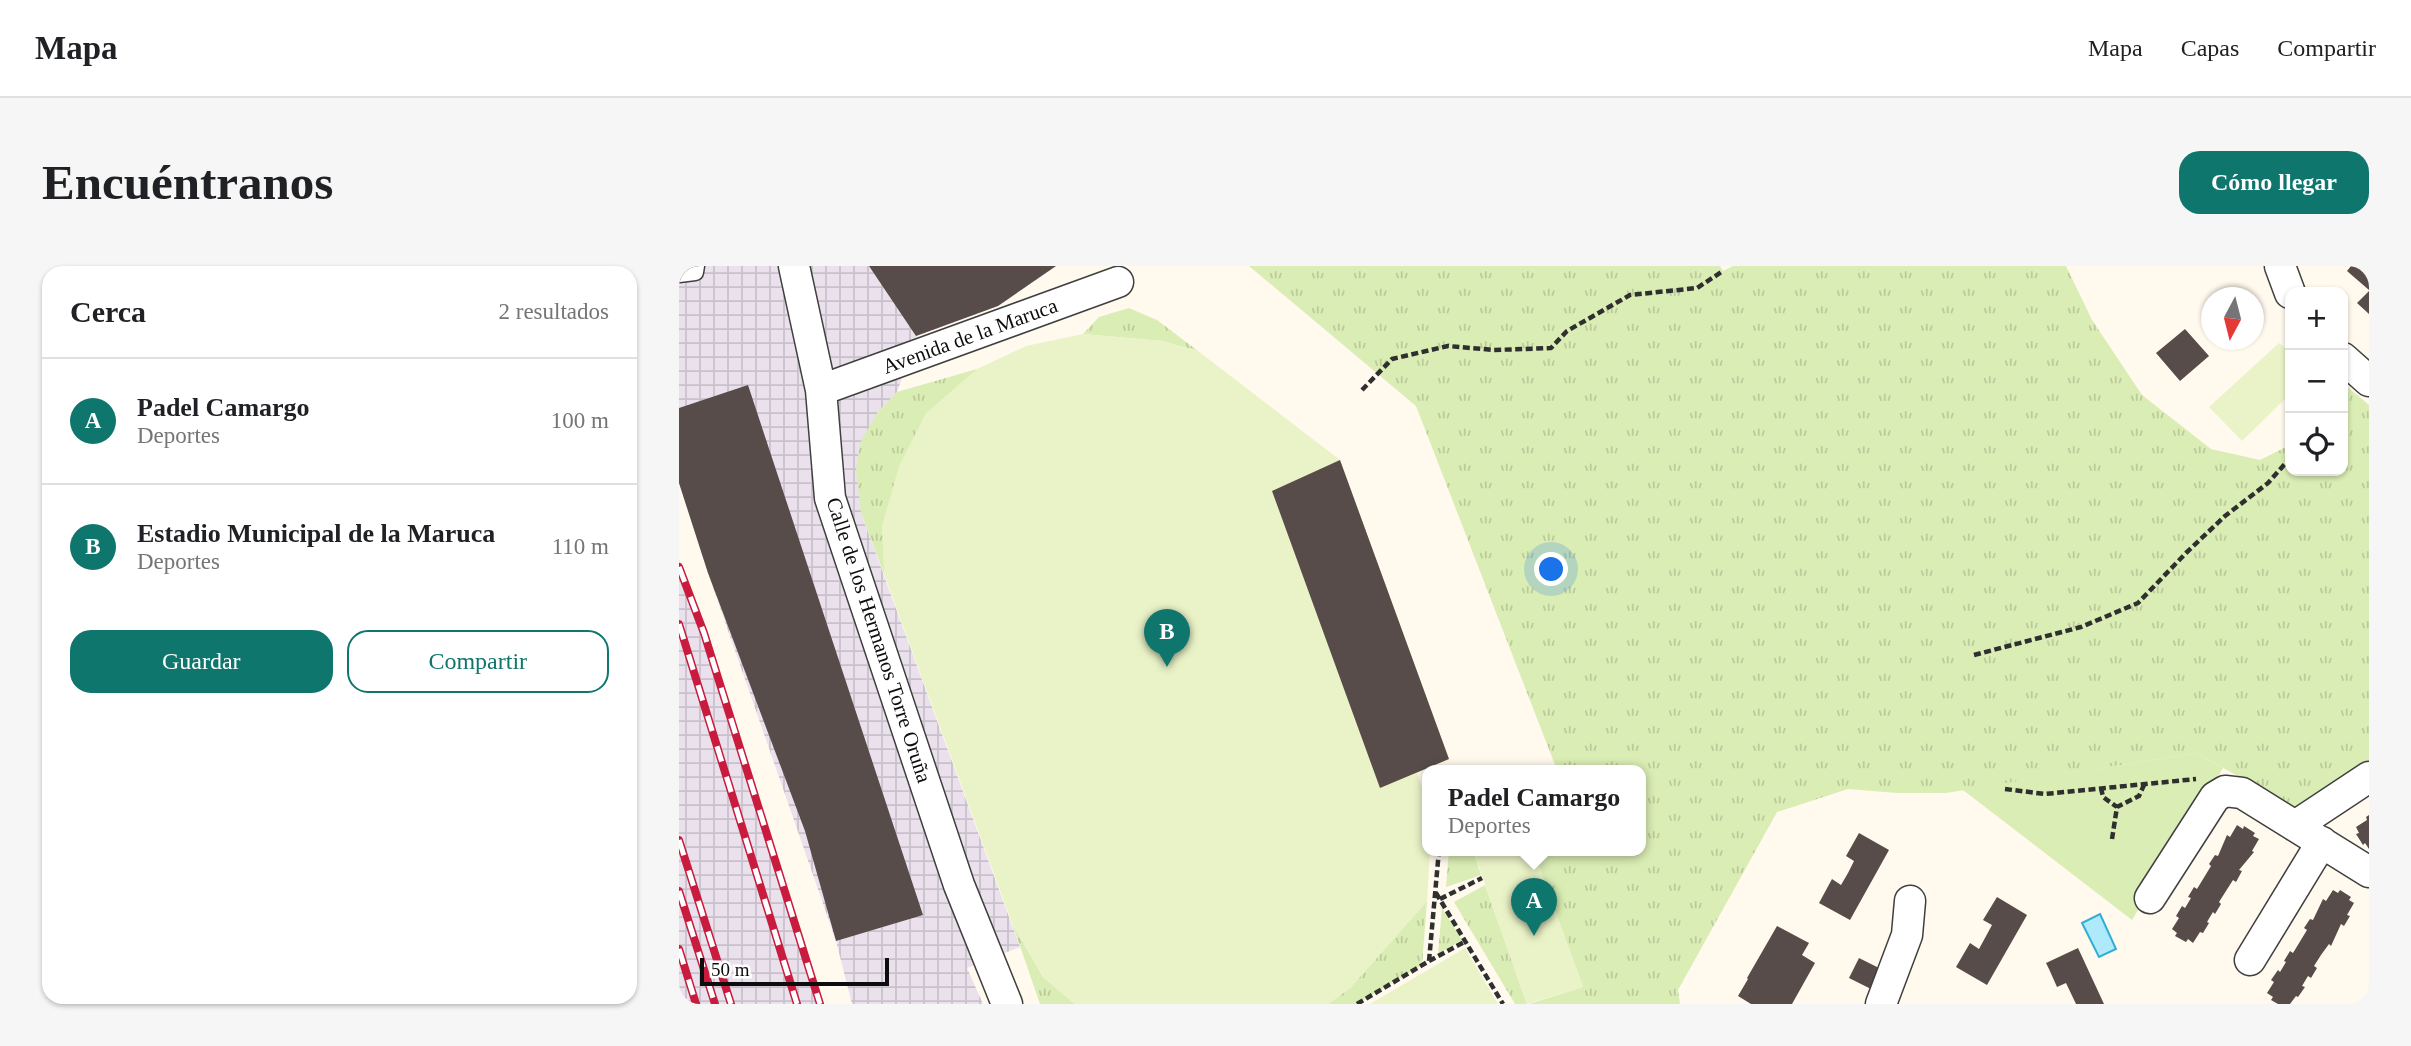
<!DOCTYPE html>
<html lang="es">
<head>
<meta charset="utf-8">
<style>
  :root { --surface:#fff; --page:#f6f6f6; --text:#202124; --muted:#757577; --line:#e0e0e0; --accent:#0f766e }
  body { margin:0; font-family:"Times New Roman",serif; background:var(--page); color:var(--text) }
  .controls { position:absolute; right:21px; top:21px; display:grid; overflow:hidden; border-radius:14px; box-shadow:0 2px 5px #0004 }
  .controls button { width:63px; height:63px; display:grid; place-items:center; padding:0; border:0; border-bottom:2px solid var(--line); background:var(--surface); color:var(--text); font:35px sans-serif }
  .compass { position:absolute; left:1522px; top:21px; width:63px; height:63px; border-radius:50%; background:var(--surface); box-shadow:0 2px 5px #0004; rotate:187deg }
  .scale { position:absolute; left:21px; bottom:18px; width:189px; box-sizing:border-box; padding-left:7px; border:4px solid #0d0d0d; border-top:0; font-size:19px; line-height:24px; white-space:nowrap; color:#0d0d0d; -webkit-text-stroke:5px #fff; paint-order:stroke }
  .you { position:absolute; left:873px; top:304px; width:24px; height:24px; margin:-18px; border:5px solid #fff; border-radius:50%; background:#1a73e8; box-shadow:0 0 0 10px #1a73e833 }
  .badge { display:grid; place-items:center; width:46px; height:46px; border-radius:50%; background:var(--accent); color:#fff; font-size:23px; font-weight:700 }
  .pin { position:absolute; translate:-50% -58px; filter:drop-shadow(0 2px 4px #0008) }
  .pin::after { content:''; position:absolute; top:37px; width:24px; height:21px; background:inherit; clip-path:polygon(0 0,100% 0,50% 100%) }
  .popup { position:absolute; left:743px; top:499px; width:224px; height:91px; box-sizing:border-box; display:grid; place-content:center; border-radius:14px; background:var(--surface); filter:drop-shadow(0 2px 5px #0005); font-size:23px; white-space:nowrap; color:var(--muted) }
  .popup b { font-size:26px; color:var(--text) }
  .popup::after { content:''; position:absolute; left:50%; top:100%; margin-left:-14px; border:14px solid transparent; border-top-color:var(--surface) }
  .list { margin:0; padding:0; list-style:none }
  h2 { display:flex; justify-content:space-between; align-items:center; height:91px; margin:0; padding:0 28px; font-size:30px }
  h2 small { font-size:23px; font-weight:400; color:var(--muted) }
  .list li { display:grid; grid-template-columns:46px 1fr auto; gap:21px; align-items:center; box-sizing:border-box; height:126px; padding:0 28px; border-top:2px solid var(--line) }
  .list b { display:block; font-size:26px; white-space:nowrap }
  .list p { margin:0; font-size:23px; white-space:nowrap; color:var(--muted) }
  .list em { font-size:23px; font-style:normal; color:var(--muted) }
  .actions { display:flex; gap:14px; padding:21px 28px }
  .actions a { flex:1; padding:16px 0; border:2px solid var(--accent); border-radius:21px; text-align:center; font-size:24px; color:var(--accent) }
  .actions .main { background:var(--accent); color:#fff }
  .icon { flex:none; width:38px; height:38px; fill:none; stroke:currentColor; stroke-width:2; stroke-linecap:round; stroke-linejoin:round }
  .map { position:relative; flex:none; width:1690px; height:738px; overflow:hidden; border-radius:21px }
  header { display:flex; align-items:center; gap:42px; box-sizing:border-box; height:98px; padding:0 35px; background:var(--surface); border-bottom:2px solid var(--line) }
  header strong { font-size:33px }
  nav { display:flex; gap:38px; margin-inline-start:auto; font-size:24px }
  .intro { display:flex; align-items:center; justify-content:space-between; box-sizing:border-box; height:168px; padding:0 42px }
  h1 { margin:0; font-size:49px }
  .button { padding:18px 32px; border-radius:21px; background:var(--accent); color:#fff; font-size:24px; font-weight:700 }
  main { display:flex; gap:42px; padding:0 42px }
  aside { flex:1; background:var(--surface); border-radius:21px; box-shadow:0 2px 5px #0004 }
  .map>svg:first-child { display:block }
</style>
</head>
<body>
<header>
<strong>Mapa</strong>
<nav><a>Mapa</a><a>Capas</a><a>Compartir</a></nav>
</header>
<div class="intro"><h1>Encuéntranos</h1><a class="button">Cómo llegar</a></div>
<main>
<aside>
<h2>Cerca<small>2 resultados</small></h2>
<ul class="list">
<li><span class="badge">A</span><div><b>Padel Camargo</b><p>Deportes</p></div><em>100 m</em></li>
<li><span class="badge">B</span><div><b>Estadio Municipal de la Maruca</b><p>Deportes</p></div><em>110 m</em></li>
</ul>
<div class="actions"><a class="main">Guardar</a><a>Compartir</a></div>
</aside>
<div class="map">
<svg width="1690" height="738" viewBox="0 0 1690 738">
  <defs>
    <pattern id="industrial-grid" width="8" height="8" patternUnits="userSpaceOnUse" patternTransform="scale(1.75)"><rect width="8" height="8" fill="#eae1ed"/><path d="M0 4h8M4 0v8" fill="none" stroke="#c8c0ca"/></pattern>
    <pattern id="grass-tufts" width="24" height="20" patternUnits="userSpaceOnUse" patternTransform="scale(1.75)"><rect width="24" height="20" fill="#daedb4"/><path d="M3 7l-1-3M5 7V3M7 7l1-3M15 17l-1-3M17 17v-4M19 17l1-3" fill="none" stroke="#baca9a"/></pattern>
  </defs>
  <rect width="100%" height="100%" fill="#fff9ee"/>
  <path fill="url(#industrial-grid)" d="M 0,0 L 377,0 L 319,40 L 238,70 L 218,126 L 198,147 L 182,247 L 341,681 L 288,702 L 304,738 L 173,738 L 157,675 L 29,307 L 0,217 Z
    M 0,293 L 76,517 L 137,738 L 0,738 Z"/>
  <path fill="url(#grass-tufts)" d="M 570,0 L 1041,0 L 1044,5 L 1054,0 L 1387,0 L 1413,54 L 1463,129 L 1532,183 L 1581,194 L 1611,179 L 1611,205 L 1664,205 L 1665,118 L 1690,139 L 1690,496 L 1619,543 L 1517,487 L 1267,527 L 1218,527 L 1169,523 L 1098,546 L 999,724 L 1001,738 L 850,738 L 904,721 L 854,584 L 962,584 L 962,504 L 878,504 L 737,140 Z
    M 450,42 L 478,54 L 519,85 L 483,75 L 404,68 L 420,51 Z
    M 298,103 L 205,308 L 182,247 L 177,204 L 181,177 L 198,147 L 218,126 Z
    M 770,584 L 794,584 L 802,609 L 767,621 Z
    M 806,619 L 848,738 L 836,738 L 775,636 Z
    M 748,635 L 743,699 L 678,738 L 649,738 L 671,722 Z
    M 763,642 L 783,674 L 759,688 Z
    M 333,657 L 364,711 L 396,738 L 361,738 Z"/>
  <path fill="#daedb4" d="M 1517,487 L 1544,502 L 1453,654 L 1284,524 Z"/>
  <path fill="#eaf3c7" d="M 404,68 L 483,75 L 519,85 L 661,194 L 770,493 L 738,507 L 748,536 L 748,584 L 751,584 L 748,635 L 671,722 L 649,738 L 396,738 L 364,711 L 333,657 L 205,308 L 203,260 L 220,200 L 247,147 L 298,103 L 347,80 Z
    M 1600,77 L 1611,86 L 1611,128 L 1563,175 L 1530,141 Z
    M 794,584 L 854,584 L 904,721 L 848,738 Z
    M 786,682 L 819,738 L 691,738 Z"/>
  <path fill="#aeeafb" stroke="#30aed7" stroke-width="2" d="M 1421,648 L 1437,683 L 1420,691 L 1403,657 Z"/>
  <path fill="#574c49" d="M 190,0 L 377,0 L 319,40 L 237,70 Z
    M 1672,0 L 1690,0 L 1690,24 L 1668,5 Z
    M 1690,25 L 1690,48 L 1678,37 Z
    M 1506,63 L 1530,90 L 1501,115 L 1477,87 Z
    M 69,119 L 244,649 L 157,675 L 126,565 L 29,307 L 0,217 L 0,142 Z
    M 661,194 L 770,493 L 701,522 L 593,225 Z
    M 1690,549 L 1690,583 L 1686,577 L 1684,579 L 1677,568 L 1680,567 L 1677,561 L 1688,554 L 1687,551 Z
    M 1558,559 L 1564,563 L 1565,560 L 1576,567 L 1574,570 L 1580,573 L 1573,585 L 1575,586 L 1560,604 L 1563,605 L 1557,616 L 1554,614 L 1540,636 L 1542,638 L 1536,648 L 1534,646 L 1528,656 L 1530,657 L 1524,667 L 1521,666 L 1514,677 L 1509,673 L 1507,676 L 1496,670 L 1498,667 L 1493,663 L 1500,652 L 1497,650 L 1503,640 L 1506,642 L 1512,632 L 1509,631 L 1515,621 L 1518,623 L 1532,600 L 1530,598 L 1536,589 L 1539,590 L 1548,569 L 1551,571 Z
    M 1180,567 L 1210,584 L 1171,654 L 1140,637 L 1153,613 L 1162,619 L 1169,607 L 1175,595 L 1167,590 Z
    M 1654,624 L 1659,627 L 1661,624 L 1672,631 L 1670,634 L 1675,637 L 1668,649 L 1671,650 L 1665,660 L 1662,658 L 1652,680 L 1650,678 L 1642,689 L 1635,700 L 1638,702 L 1632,712 L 1629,710 L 1623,720 L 1626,721 L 1619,731 L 1617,730 L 1611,738 L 1599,738 L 1592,734 L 1594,731 L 1588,727 L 1595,716 L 1592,714 L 1599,704 L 1601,706 L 1607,696 L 1605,695 L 1611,685 L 1614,687 L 1628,664 L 1625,662 L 1631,653 L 1634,654 L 1644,633 L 1647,635 Z
    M 1318,631 L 1348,649 L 1308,719 L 1277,701 L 1291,677 L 1300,683 L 1313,659 L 1304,654 Z
    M 1098,660 L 1130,677 L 1123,689 L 1136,697 L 1113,738 L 1072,738 L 1059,730 L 1069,713 L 1068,712 Z
    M 1399,682 L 1425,738 L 1397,738 L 1387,717 L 1378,721 L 1370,703 L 1367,697 Z
    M 1180,692 L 1202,703 L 1192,723 L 1170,712 Z"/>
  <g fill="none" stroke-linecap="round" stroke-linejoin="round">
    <g stroke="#404040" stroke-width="19">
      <path id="lane" d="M 0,8 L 16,6 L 17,0"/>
    </g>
    <g stroke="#404040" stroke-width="33">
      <path id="street" d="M 115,0 L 142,124 L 151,232 L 280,619 L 328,738
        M 1601,0 L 1611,27
        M 1664,92 L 1690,115
        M 142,124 L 439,16
        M 1616,560 L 1690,511
        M 1471,632 L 1536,531 L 1546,525 L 1563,527 L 1690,606
        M 1571,694 L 1643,576
        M 1202,738 L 1228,669 L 1231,635"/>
    </g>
    <path stroke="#2f2f2f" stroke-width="4.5" stroke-dasharray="7 3.5" stroke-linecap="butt" d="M 683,124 L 713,93 L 769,80 L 815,84 L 872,82 L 888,65 L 951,29 L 1018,22 L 1044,5
      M 1295,389 L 1402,361 L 1459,337 L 1507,287 L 1546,250 L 1589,217 L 1611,192
      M 1422,522 L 1424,531 L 1438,541
      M 1326,523 L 1366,528 L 1517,513
      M 1433,573 L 1438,541 L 1460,530 L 1465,519
      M 757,627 L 824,738
      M 761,633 L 803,612
      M 750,695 L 787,675
      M 678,738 L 750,695 L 760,584"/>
    <use href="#lane" stroke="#fff" stroke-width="16"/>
    <use href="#street" stroke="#fff" stroke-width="30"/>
    <g stroke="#c81b3d" stroke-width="8">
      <path id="rail" d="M 0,301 L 25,367 L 141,738
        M 0,358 L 118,738
        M 0,574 L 52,738
        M 0,625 L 36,738
        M 0,683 L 17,738"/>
    </g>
    <use href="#rail" stroke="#fff" stroke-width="5" stroke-dasharray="16" stroke-linecap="butt"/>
  </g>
  <g text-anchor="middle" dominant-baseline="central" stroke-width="7" stroke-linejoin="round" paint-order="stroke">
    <g font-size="21" fill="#0d0d0d" stroke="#fff">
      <text transform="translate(291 70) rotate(-20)">Avenida de la Maruca</text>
      <text transform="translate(200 374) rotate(72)">Calle de los Hermanos Torre Oruña</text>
    </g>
  </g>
</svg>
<div class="controls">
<button>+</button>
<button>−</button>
<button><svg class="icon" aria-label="locate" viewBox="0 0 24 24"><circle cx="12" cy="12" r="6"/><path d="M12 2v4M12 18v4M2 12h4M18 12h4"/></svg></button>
</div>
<svg class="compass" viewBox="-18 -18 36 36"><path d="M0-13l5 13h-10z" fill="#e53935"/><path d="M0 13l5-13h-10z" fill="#757577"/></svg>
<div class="scale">50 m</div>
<div class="you"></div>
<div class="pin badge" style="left:855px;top:670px">A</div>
<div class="popup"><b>Padel Camargo</b>Deportes</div>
<div class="pin badge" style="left:488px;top:401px">B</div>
</div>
</main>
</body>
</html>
